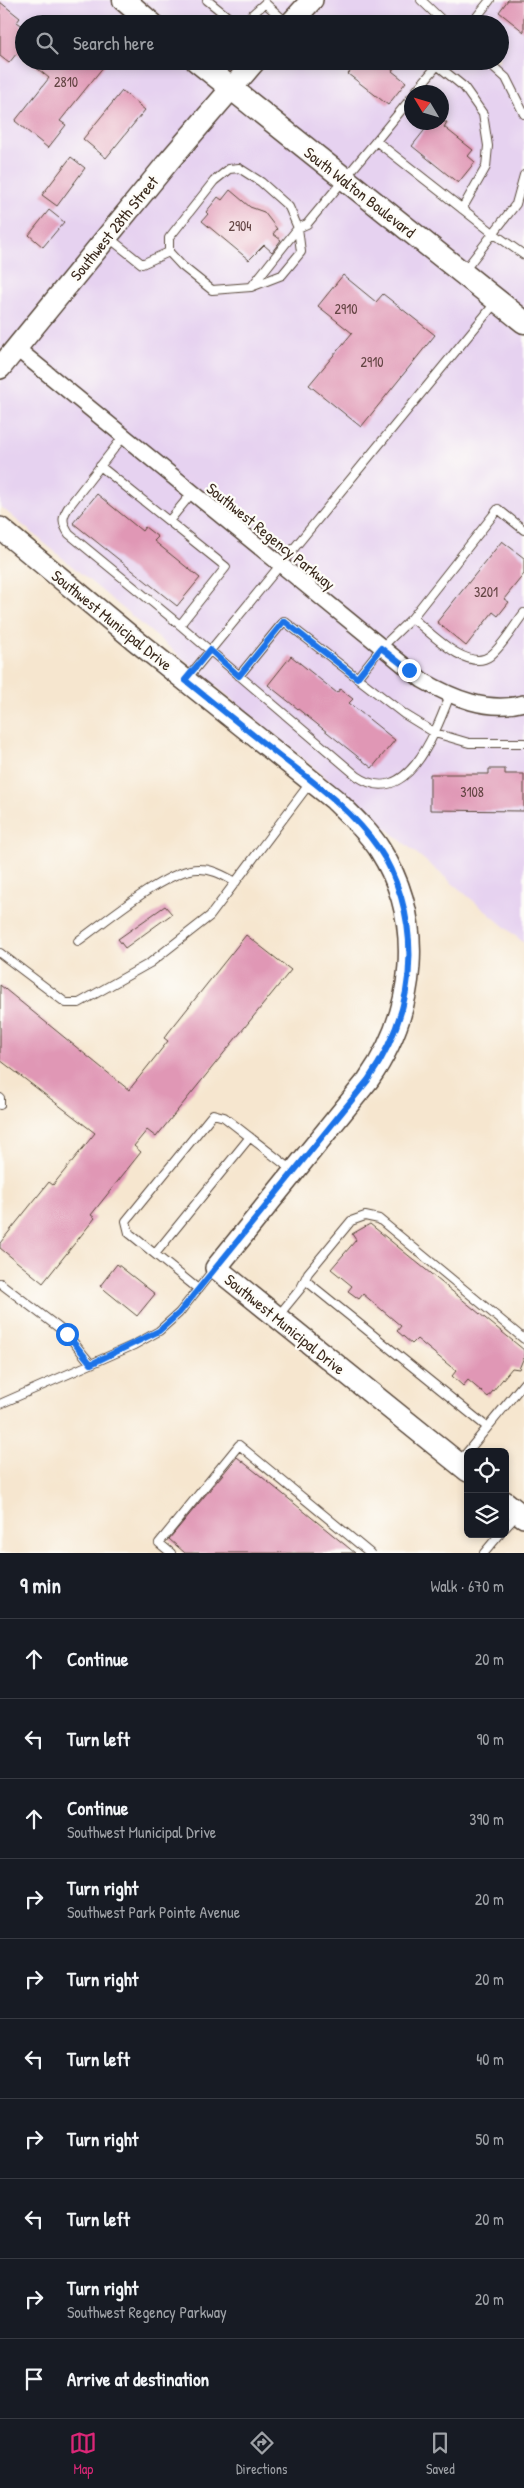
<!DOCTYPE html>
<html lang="en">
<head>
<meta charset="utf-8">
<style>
  :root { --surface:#171b24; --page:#242831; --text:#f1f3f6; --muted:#9ea1a6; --line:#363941; --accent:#db2777 }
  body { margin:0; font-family:"Patrick Hand",sans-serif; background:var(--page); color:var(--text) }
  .controls { position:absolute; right:15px; bottom:15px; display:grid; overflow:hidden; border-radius:8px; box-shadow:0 2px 8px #0003 }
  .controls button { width:45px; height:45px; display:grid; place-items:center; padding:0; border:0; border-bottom:1px solid var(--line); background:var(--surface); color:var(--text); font:25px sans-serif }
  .compass { position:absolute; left:404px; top:85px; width:45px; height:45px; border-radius:50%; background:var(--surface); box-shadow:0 2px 8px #0003; rotate:308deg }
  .stop { position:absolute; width:15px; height:15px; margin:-11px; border:4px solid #1a73e8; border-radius:50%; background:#fff }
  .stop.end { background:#1a73e8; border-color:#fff; box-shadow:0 1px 5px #0008 }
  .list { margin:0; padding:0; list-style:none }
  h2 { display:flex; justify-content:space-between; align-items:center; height:65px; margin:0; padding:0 20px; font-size:21px }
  h2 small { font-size:16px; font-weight:400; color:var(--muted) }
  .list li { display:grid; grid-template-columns:32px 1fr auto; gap:15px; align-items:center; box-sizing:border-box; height:80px; padding:0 20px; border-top:1px solid var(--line) }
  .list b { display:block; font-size:19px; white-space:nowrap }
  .list p { margin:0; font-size:16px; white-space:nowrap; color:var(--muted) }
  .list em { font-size:16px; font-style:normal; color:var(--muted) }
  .icon { flex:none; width:28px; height:28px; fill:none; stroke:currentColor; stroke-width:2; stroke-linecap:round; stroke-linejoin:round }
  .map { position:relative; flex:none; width:524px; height:1553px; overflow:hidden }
  .search { position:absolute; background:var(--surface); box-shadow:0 2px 8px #0003; left:15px; right:15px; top:15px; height:55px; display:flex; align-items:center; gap:12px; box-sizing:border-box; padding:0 18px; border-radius:28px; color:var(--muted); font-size:19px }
  .sheet { height:865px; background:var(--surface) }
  nav { display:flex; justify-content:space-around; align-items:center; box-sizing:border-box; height:70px; border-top:1px solid var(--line); background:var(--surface); font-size:14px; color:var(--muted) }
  nav a { display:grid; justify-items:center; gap:2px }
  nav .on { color:var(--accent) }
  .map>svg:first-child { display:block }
</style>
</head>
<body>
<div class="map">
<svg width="524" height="1553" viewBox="0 0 524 1553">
  <rect width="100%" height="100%" fill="#fdfcf7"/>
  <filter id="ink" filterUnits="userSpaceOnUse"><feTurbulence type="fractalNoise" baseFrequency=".02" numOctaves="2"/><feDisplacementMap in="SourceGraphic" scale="10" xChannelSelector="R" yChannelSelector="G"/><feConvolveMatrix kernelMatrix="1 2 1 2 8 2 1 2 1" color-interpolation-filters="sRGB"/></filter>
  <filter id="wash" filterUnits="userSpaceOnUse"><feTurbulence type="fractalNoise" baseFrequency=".0096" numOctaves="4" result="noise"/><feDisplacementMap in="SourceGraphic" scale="20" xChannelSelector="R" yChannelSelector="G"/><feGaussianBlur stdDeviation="1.12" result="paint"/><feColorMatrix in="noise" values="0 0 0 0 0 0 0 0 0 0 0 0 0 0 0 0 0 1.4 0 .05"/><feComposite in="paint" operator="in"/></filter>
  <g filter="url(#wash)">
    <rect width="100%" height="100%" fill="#f6e6cf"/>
    <path fill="#e6d2f0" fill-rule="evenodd" d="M 0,0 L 524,0 L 524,943 L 0,506 ZM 24,24 L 500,24 L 500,61 L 24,61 ZM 412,92 L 442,92 L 442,122 L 412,122 Z"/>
    <g id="blocks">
      <path fill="#e097b5" d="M 508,0 L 524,0 L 524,32 L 499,12 Z
        M 0,2 L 20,18 L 17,22 L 24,27 L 24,58 L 17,53 L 9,63 L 0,56 Z
        M 28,61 L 108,61 L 60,121 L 66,125 L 48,148 L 15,121 L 49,78 Z
        M 347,61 L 386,61 L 394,68 L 392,71 L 406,82 L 388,105 L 348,74 L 354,67 Z
        M 122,91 L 145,110 L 106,158 L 83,139 Z
        M 431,122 L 447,122 L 444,127 L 473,150 L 468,156 L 475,162 L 458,183 L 412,146 Z
        M 71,157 L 85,168 L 57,206 L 42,195 Z
        M 230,190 L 250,207 L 264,212 L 277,229 L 273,234 L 281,240 L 272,252 L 264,245 L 249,260 L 202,221 L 208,214 L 206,212 L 218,197 L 222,200 Z
        M 49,210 L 64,222 L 43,247 L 29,235 Z
        M 343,275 L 376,302 L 383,294 L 435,335 L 361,427 L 309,385 L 352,333 L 318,306 Z
        M 97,494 L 142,531 L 145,527 L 158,537 L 154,541 L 200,578 L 177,606 L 73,523 Z
        M 502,541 L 524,558 L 524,574 L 504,599 L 509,602 L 498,616 L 493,612 L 466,646 L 437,622 Z
        M 291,656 L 337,693 L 340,689 L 353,699 L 349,703 L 395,740 L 372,768 L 268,685 Z
        M 489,769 L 505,769 L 505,774 L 524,774 L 524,811 L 430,810 L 430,774 L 489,774 Z
        M 165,906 L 172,914 L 125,948 L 118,939 Z
        M 246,935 L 291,970 L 156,1137 L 147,1130 L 134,1146 L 141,1152 L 91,1215 L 95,1218 L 43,1283 L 0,1248 L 0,1243 L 49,1182 L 53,1185 L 95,1133 L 0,1060 L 0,985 L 129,1090 L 168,1041 L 164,1038 Z
        M 370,1224 L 524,1350 L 524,1357 L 519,1369 L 512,1368 L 488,1397 L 468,1380 L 463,1386 L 452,1376 L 456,1371 L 417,1339 L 412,1344 L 397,1331 L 401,1326 L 363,1294 L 359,1299 L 348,1291 L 352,1286 L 331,1269 L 356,1240 L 352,1234 Z
        M 117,1264 L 155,1294 L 137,1316 L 100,1286 Z
        M 237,1457 L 262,1477 L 355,1553 L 185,1553 L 169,1539 Z"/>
    </g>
  </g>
  <g filter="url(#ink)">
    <use href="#blocks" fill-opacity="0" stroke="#574639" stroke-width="1"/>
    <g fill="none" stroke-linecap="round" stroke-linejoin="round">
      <g stroke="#574639" stroke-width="10">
        <path id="lane" d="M 207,0 L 234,22 L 245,21 L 265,3 L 288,24
          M 421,0 L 446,24
          M 471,24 L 490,0
          M 487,61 L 506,78 L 524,114
          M 437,65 L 464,87 L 483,114 L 488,146 L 486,167 L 462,209
          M 415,92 L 441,61
          M 376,141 L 412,97
          M 298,228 L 301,252 L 282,275 L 251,287 L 212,290 L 182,266 L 169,252 L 169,238 L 214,181 L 229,169 L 239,168 L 261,182 L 289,207 L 298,228 L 307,224 L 376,141 L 493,233 L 524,255
          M 108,237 L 142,264 L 169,252
          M 464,271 L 516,204 L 524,175
          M 252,286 L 298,228
          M 123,437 L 70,505 C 62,516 61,522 69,534 L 180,625 L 357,776 C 407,811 436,731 450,695
          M 100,466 L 226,567 L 180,625
          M 169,521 L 192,493
          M 412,618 C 429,631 468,673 490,656 C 503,646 513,627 524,613
          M 239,676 L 284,621 L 404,714 L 435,733 L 469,743 L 524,743
          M 357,678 L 381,648 L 412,618 L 498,509 L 524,530
          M 186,680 L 496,302
          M 78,941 C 105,922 169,867 200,869 C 213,869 224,876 236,882
          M 0,953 L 66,1003 L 79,1003 L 150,963 L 210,916 L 310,783
          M 0,1098 L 0,1105
          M 155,1254 L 250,1137
          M 305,1280 L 487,1427
          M 0,1283 L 67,1334 L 91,1364
          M 198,1289 L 129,1233 L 126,1221 L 213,1114 L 224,1117 L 292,1170
          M 278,1316 L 301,1288 L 308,1273 L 351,1221 L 365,1216 L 379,1219 L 524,1339
          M 0,1404 L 134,1345 L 159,1331 L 179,1313 L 214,1269
          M 459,1462 L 524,1383
          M 505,1528 L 518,1514
          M 171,1553 L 159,1543 L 239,1445 L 370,1553
          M 484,1553 L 500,1534"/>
      </g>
      <g stroke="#574639" stroke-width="18">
        <path id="street" d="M 16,348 L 422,680 C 453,698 488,713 524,703"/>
      </g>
      <g stroke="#574639" stroke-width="24">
        <path id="secondary" d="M 290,24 L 312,0
          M 0,368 L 168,162 L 255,61
          M 0,528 L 135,640 L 334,799 C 350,815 368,831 380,850 C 426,922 415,1013 368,1080 L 216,1268 L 468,1471
          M 505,1502 L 524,1517"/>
      </g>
      <g stroke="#574639" stroke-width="25">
        <path id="primary" d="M 124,0 L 152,24
          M 197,61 L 524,322"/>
      </g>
      <use href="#lane" stroke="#fff" stroke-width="8"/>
      <use href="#street" stroke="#fff" stroke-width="15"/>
      <use href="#secondary" stroke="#fff" stroke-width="21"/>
      <use href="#primary" stroke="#fff" stroke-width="22"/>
    </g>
  </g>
  <g fill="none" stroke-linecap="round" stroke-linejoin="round" filter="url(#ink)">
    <path stroke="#1a73e8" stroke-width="6" d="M 67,1334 L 91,1364 L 159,1331 L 179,1313 L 368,1080 C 406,1025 420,962 401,897 C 396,881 389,863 379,849 C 353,811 316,784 280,756 C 248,731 217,706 185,680 L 210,650 L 239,676 L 284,621 L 357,678 L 381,648 L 409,670"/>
  </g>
  <g text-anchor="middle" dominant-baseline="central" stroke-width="4.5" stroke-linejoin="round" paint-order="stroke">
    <g font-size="14" fill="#644544">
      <text x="66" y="81">2810</text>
      <text x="240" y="225">2904</text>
      <text x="346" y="308">2910</text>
      <text x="372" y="361">2910</text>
      <text x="486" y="591">3201</text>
      <text x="472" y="791">3108</text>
    </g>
    <g font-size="16" fill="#3b2a1e" stroke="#fdfcf7">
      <text transform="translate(360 192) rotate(38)">South Walton Boulevard</text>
      <text transform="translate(114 228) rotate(-51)">Southwest 28th Street</text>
      <text transform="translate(271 536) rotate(39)">Southwest Regency Parkway</text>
      <text transform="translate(112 620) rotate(39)">Southwest Municipal Drive</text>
      <text transform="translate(285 1324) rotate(39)">Southwest Municipal Drive</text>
    </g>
  </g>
</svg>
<div class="controls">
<button><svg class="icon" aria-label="locate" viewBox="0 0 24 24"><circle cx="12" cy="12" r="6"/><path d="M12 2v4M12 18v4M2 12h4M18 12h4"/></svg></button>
<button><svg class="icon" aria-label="layers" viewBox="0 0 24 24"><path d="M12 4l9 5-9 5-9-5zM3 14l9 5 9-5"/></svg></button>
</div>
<svg class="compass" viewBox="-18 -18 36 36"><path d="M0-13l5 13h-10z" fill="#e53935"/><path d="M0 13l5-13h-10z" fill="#9ea1a6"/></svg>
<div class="stop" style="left:67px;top:1334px"></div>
<div class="stop end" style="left:409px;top:670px"></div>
<div class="search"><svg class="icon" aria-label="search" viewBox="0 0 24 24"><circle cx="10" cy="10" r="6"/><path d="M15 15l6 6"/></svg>Search here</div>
</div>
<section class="sheet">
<h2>9 min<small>Walk · 670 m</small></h2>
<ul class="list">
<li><svg class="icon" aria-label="ahead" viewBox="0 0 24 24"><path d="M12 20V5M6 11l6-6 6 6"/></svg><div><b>Continue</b></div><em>20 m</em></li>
<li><svg class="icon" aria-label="left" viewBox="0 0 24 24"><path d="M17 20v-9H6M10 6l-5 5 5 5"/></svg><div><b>Turn left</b></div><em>90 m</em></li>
<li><svg class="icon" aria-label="ahead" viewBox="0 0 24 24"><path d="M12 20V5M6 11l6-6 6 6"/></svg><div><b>Continue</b><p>Southwest Municipal Drive</p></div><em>390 m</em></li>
<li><svg class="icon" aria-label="right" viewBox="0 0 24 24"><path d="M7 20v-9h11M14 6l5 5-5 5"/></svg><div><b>Turn right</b><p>Southwest Park Pointe Avenue</p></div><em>20 m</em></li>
<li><svg class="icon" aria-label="right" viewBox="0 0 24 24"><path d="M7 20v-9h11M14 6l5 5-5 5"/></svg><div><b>Turn right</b></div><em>20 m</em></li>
<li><svg class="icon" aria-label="left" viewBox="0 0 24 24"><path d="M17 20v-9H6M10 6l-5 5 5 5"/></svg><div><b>Turn left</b></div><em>40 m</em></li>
<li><svg class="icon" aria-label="right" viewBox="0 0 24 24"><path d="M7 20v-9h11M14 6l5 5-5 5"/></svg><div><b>Turn right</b></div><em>50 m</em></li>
<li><svg class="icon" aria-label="left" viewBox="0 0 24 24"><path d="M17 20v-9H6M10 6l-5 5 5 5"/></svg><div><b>Turn left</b></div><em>20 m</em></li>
<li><svg class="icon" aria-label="right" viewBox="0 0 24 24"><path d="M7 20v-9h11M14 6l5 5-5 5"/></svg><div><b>Turn right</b><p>Southwest Regency Parkway</p></div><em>20 m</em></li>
<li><svg class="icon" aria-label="arrive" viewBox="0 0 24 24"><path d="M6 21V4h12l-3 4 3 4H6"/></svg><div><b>Arrive at destination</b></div></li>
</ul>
</section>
<nav>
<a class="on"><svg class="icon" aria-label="map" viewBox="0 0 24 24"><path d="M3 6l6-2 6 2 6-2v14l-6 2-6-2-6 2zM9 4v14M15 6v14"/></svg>Map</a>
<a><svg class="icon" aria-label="directions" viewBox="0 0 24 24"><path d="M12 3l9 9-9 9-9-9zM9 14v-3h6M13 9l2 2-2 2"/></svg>Directions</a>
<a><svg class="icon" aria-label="saved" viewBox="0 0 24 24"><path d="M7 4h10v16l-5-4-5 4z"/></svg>Saved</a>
</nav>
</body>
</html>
